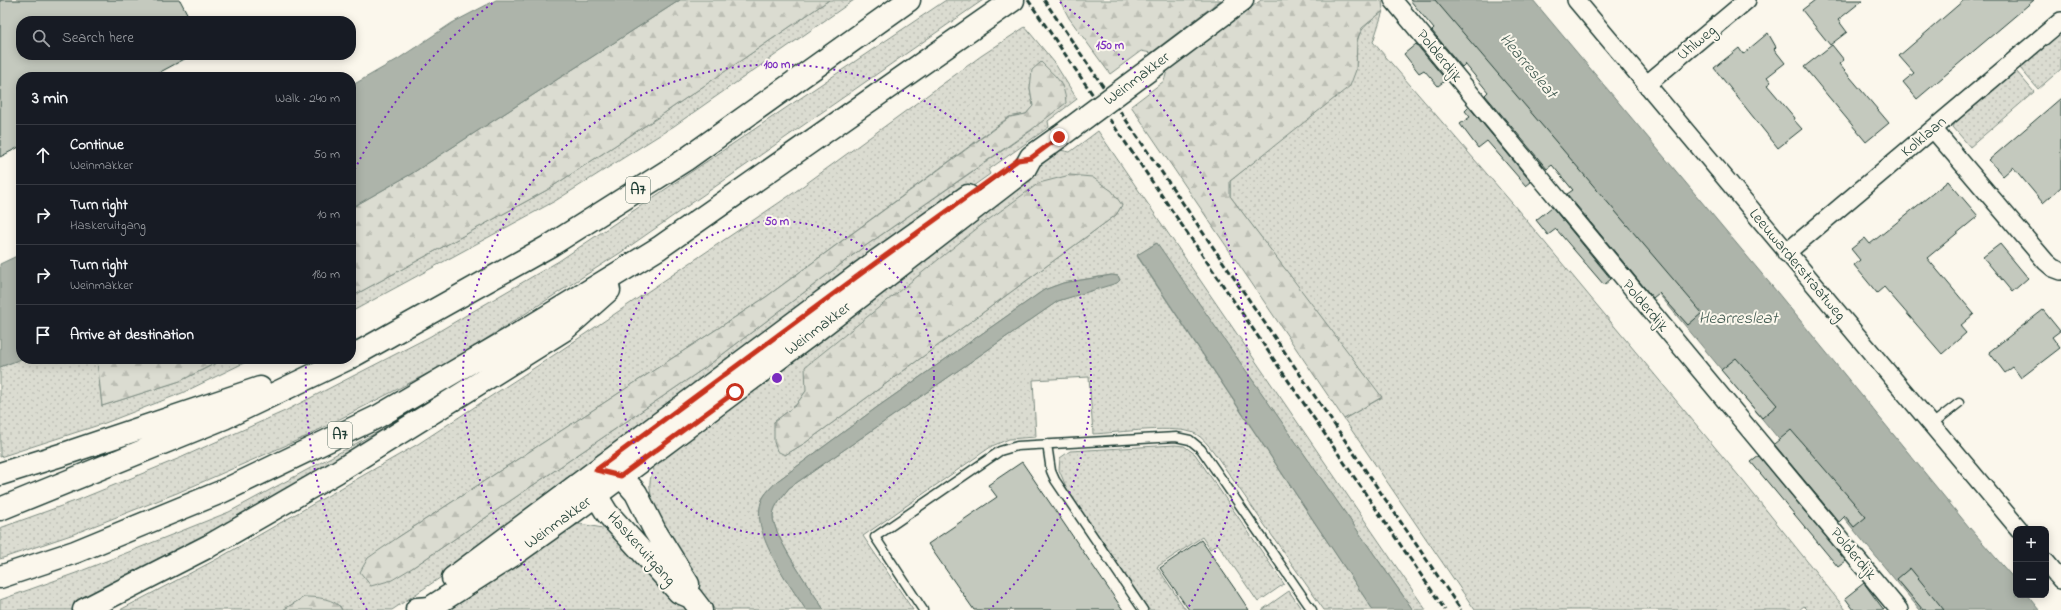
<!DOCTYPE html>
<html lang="en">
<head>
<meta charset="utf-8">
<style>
  :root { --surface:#171b24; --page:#20242c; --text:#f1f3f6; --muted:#9ea1a6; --line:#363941 }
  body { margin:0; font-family:"Indie Flower",sans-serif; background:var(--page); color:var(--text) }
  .controls { position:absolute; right:12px; bottom:12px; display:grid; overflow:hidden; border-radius:8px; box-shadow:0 2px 10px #0003 }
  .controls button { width:36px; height:36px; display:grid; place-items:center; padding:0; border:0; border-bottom:1px solid var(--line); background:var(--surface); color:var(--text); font:20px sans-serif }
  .stop { position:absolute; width:12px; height:12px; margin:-9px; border:3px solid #c8321e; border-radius:50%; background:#fff }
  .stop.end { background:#c8321e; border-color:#fff; box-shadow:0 1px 4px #0008 }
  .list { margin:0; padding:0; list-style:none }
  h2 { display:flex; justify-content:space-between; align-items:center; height:52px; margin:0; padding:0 16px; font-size:17px }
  h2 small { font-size:13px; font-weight:400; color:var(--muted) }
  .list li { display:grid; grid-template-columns:26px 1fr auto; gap:12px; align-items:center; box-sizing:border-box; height:60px; padding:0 16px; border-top:1px solid var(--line) }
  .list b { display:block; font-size:15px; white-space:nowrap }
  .list p { margin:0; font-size:13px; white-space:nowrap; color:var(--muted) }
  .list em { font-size:13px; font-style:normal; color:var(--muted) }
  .icon { flex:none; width:22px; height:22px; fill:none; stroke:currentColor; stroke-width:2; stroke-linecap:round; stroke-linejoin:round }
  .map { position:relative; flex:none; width:2061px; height:610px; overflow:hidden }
  .search { position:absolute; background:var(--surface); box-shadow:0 2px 10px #0003; left:16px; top:16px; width:340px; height:44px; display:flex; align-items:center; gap:10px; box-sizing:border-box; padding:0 14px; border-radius:16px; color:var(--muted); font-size:15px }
  .panel { position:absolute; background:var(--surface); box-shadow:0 2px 10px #0003; left:16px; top:72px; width:340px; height:292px; border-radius:16px }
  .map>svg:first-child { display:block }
</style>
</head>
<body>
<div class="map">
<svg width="2061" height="610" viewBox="0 0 2061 610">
  <defs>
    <pattern id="green-dots" width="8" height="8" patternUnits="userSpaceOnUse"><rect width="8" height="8" fill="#dbdcd1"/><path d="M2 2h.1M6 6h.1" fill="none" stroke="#bcbeb4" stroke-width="1.8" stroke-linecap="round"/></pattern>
    <pattern id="forest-firs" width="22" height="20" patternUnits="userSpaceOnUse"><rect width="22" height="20" fill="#dbdcd1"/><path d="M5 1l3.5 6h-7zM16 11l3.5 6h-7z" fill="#bcbeb4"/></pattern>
  </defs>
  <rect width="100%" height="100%" fill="#fbf7ec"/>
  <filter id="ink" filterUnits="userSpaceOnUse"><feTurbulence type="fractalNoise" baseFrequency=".025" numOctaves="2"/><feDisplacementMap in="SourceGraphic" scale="8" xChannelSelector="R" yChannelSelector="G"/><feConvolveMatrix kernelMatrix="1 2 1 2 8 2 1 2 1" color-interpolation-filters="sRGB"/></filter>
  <g filter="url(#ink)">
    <path fill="url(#green-dots)" stroke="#7d8c82" fill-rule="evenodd" d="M 829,0 L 854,0 L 674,126 L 555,201 L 351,312 L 351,297 L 547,190 L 660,116 Z
      M 946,0 L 983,0 L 620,253 L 450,362 L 305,437 L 177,493 L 71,535 L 0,559 L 0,528 L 78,500 L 180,458 L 285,411 L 429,337 L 559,261 Z
      M 1383,11 L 1373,42 L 1512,203 L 1743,481 L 1846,610 L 1808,610 L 1804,606 L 1799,610 L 1475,610 L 1344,419 L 1381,398 L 1230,196 L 1230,181 L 1266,152 L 1356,70 C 1357,34 1354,34 1383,11 Z
      M 1025,27 L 1054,62 L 1077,99 L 1048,121 L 1049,127 L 988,170 L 990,174 L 881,252 L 477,553 L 392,610 L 342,610 L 340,606 L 304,597 L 283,610 L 120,610 L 219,558 L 418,444 L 554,355 L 792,194 L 981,56 ZM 1040,63 L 1056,77 L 1032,130 L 861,249 L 706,367 L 412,568 L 397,538 L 766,297 L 1009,117 L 1026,114 L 1033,106 L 1030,88 Z
      M 2061,33 L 2061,69 L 2038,89 L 2020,68 Z
      M 2016,71 L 2034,92 L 1970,147 L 1953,127 L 1955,123 Z
      M 1098,131 L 1426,610 L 1413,610 L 1156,243 L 1137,256 L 1373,610 L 1324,610 L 1213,451 C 1208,445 1203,438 1196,434 C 1177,424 1116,433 1093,434 L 1089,377 L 1033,380 L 1036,437 L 1009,439 L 992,446 L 863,536 L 913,610 L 824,610 C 812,590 772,536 773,515 C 774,505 783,496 789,488 L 1058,301 L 1120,280 L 1118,276 L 1111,275 L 1063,283 L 1044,290 L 876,408 L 776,482 C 772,487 767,491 764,496 C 746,527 790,585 806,610 L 715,610 C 694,582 654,523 650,489 C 649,481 652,472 655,465 L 1060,150 L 1070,152 ZM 1122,205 L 1116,215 L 805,443 L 785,455 L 774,422 L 796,405 L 806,391 Z
      M 21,359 L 97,359 L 102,406 L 180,381 L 224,359 L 252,359 L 182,393 L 105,423 L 0,457 L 0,367 Z
      M 405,421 L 190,552 L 75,610 L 0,610 L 0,600 L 76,573 L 229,512 L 383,429 Z
      M 1175,445 L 1184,446 L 1195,454 L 1284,584 L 1258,602 L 1218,544 L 1210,549 L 1202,537 L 1157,567 L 1186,610 L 1149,610 L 1067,489 L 1059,470 L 1060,458 L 1070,451 Z
      M 580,524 L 603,528 L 616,536 L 674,592 L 687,610 L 439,610 L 569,527 Z
      M 1289,591 L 1302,610 L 1262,610 Z"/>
    <path fill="url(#forest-firs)" stroke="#7d8c82" d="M 680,0 L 829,0 L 660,116 L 547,190 L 351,297 L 351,208 L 411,174 Z
      M 1062,0 L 1221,0 L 1151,53 L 1141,51 L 1110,74 L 1069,18 L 1060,1 Z
      M 1261,0 L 1382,0 L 1383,11 L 1362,28 L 1357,40 L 1356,70 L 1350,86 L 1230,181 L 1230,196 L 1382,397 L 1344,419 L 1131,106 L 1164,81 L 1167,71 Z
      M 1041,62 C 1055,76 1065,82 1066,103 L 1031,130 L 861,249 L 706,367 L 412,568 L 392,580 L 371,586 L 360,572 L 368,558 L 397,538 L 766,297 L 1010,117 L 1026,114 L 1033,106 L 1030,88 L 1032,70 Z
      M 1070,175 L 1092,177 L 1112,191 L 1122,205 L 1116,215 L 805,443 L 785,455 L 777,451 L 774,442 L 774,422 L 796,405 L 806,391 L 805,367 L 980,226 L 1039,183 Z
      M 97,359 L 224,359 L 180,381 L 102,406 Z
      M 304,597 C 316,597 336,598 342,610 L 283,610 Z"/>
    <path fill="#adb4aa" stroke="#74847b" d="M 496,0 L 680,0 L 411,174 L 351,208 L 351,86 L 398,59 L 452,23 Z
      M 1416,0 L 1533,0 L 1777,292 L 1969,527 L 2016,581 L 2016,595 L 2028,595 L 2040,610 L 1920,610 Z
      M 1157,243 L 1413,610 L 1373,610 L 1137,255 Z
      M 21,254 L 21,359 L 0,367 L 0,264 Z
      M 1112,275 L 1118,276 L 1120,280 L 1117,283 L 1058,301 L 789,488 C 783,496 774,505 773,515 C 772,536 812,590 824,610 L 806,610 C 790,584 745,528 764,496 C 767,491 772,487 776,482 L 876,408 L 1044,290 L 1063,283 Z"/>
    <path fill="#c4c9be" stroke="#1f3d34" d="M 0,0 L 180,0 L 191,21 L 21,21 L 21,55 L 192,55 L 151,77 L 21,77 L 21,146 L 0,157 Z
      M 1410,0 L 1435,0 L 1702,313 L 1688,325 L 1659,293 L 1653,298 L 1567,194 L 1573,190 L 1552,165 L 1547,169 L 1485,95 L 1488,92 L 1465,64 L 1462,67 L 1432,31 L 1434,29 Z
      M 1815,0 L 1863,0 L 1838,20 L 1847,32 L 1830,45 L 1802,10 Z
      M 1964,0 L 2034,0 L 1917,99 L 1903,82 L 1914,73 L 1899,56 Z
      M 1768,33 L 1776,47 L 1774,49 L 1785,63 L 1767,77 L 1771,82 L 1767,85 L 1795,118 L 1794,120 L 1802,129 L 1778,148 L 1714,68 L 1739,48 L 1743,54 Z
      M 1416,44 L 1446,80 L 1438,86 L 1424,70 L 1419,73 L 1404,54 Z
      M 1832,45 L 1844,60 L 1839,64 L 1889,123 L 1866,142 L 1804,67 Z
      M 2061,98 L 2061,187 L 2043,203 L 2013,167 L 2003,176 L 1989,160 Z
      M 1469,107 L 1531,182 L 1526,186 L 1487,141 L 1478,148 L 1460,124 L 1470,117 L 1465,111 Z
      M 1948,181 L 1978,216 L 1927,258 L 1974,314 L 1960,326 L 1966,333 L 1942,354 L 1884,287 L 1877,293 L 1854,265 L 1860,260 L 1851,249 L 1865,238 L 1870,244 Z
      M 1552,207 L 1611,279 L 1604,285 L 1556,229 L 1548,235 L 1536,220 Z
      M 2000,244 L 2028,278 L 2012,292 L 1983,257 Z
      M 2043,310 L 2060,331 L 2052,337 L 2060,348 L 2021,378 L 2013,367 L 2005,373 L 1989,352 Z
      M 1736,358 L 1777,405 L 1762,418 L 1721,370 Z
      M 1791,430 L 1866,517 L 1854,527 L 1845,516 L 1839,522 L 1774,444 Z
      M 1759,456 L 1846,561 L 1838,567 L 1751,462 Z
      M 1022,462 L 1123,610 L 974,610 L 928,544 L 997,497 L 988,485 Z
      M 1201,540 L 1237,592 L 1249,610 L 1189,610 L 1160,568 Z
      M 1910,568 L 1944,610 L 1923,610 L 1897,579 Z
      M 1864,583 L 1872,594 L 1884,610 L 1854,610 L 1845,598 Z"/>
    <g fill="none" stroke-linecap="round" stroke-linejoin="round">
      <g stroke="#1f3d34" stroke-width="11">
        <path id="service" d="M 1931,425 L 1959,403
          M 1047,444 L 1051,471 L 1055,480 L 1143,610
          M 923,610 L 875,537 L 1000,451 L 1017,446 L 1176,437 L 1190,440 L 1201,449 L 1312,610"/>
      </g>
      <g stroke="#1f3d34" stroke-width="20">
        <path id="minor" d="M 1393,0 L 1899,610
          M 1576,0 L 2019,529
          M 1646,85 L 1747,0
          M 1934,130 L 2046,262 L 2053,268 L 2061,271
          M 1786,253 L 2061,21
          M 2046,562 L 2061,580"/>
      </g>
      <g stroke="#1f3d34" stroke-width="25">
        <path id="secondary" d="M 1153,67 L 1242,0
          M 608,473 L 621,476 L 636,493 L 655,531 L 688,584
          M 596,482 L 596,495 L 607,513 L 679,592 L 691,597 L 701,610
          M 453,578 L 874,263 L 968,196
          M 417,609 L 430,608 L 513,555 L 568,516 L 818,329 L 1024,170 L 1031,157 L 1059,137"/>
      </g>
      <g stroke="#1f3d34" stroke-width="25">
        <path id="motorway" d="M 351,357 L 551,245 L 685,160 L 909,0
          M 0,474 L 64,454 L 260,388
          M 0,509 L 224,418 L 347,359
          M 0,577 L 75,552 L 221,492 L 379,416 L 517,335 L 659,248 L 1013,0
          M 84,610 L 209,546 L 337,472 L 564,330 L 609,290"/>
      </g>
      <use href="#service" stroke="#fbf7ec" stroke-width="8"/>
      <use href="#minor" stroke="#fbf7ec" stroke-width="17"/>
      <use href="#secondary" stroke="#fbf7ec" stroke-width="22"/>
      <use href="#motorway" stroke="#fbf7ec" stroke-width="22"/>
      <path stroke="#1f3d34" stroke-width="3" stroke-dasharray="6 3" stroke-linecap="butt" d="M 1028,0 L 1445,610
        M 1044,0 L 1461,610"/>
      <g stroke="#1f3d34" stroke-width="25" stroke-linecap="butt">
        <path id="secondary-bridge" d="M 1059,137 L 1153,67"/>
      </g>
      <use href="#secondary-bridge" stroke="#fbf7ec" stroke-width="22"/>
    </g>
  </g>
  <g fill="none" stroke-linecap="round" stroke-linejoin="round" filter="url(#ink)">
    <path stroke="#c8321e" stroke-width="5" d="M 735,392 L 621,476 L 596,470 L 874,264 L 1018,160 L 1031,158 L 1059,137"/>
  </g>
  <g fill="none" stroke="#7b2cbf" stroke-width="2" stroke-dasharray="2 4">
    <circle cx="777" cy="378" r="157"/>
    <path d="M565 610A314 314 0 1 1 989 610"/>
    <path d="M367 610A471 471 0 0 1 306 362M352 175A471 471 0 0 1 494 2M1060 2A471 471 0 0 1 1187 610"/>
  </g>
  <g text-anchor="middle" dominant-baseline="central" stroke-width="4" stroke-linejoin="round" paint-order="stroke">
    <g fill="#fbf7ec" stroke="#61756b" stroke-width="1">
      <rect x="626" y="177" width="24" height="26" rx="3"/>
      <rect x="328" y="422" width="24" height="26" rx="3"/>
    </g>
    <g font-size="15" font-weight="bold" fill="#1f3d34">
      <text x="638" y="190">A7</text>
      <text x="340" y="435">A7</text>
    </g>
    <g font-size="16" fill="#1f3d34" stroke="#fbf7ec">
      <text transform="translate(1697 43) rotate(-40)">Uhlweg</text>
      <text transform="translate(1439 56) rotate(51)">Polderdijk</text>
      <text transform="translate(1137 79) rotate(-37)">Weinmakker</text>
      <text transform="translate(1924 137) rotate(-40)">Kolklaan</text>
      <text transform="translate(1797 265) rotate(50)">Leeuwarderstraatweg</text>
      <text transform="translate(1645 306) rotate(50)">Polderdijk</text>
      <text transform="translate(818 329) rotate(-37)">Weinmakker</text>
      <text transform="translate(558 523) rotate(-36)">Weinmakker</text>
      <text transform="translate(641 549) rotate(48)">Haskeruitgang</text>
      <text transform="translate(1853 554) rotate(50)">Polderdijk</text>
    </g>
    <g font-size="17" font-style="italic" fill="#425b52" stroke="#fbf7ec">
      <text transform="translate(1528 66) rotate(50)">Hearresleat</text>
      <text x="1738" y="318">Hearresleat</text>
    </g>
  </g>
  <circle cx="777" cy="378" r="6" fill="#7b2cbf" stroke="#fbf7ec" stroke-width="2"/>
  <g font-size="12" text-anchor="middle" font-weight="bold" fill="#7b2cbf" stroke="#fbf7ec" stroke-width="4" stroke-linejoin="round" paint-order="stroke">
    <text x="1110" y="49">150 m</text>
    <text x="777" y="68">100 m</text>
    <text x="777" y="225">50 m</text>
  </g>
</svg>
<div class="controls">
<button>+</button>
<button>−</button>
</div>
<div class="stop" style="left:735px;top:392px"></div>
<div class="stop end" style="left:1059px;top:137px"></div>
<div class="search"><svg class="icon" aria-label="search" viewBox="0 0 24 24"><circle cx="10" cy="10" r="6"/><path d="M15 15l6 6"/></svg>Search here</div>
<section class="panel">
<h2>3 min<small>Walk · 240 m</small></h2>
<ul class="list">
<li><svg class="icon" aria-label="ahead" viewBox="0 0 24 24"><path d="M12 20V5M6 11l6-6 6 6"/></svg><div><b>Continue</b><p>Weinmakker</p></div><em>50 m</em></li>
<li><svg class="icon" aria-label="right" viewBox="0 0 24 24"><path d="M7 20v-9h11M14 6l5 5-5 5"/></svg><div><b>Turn right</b><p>Haskeruitgang</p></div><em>10 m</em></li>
<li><svg class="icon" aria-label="right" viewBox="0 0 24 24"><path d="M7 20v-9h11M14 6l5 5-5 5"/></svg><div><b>Turn right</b><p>Weinmakker</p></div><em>180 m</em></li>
<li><svg class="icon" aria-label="arrive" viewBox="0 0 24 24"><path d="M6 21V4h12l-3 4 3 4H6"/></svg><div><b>Arrive at destination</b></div></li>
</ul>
</section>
</div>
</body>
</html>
